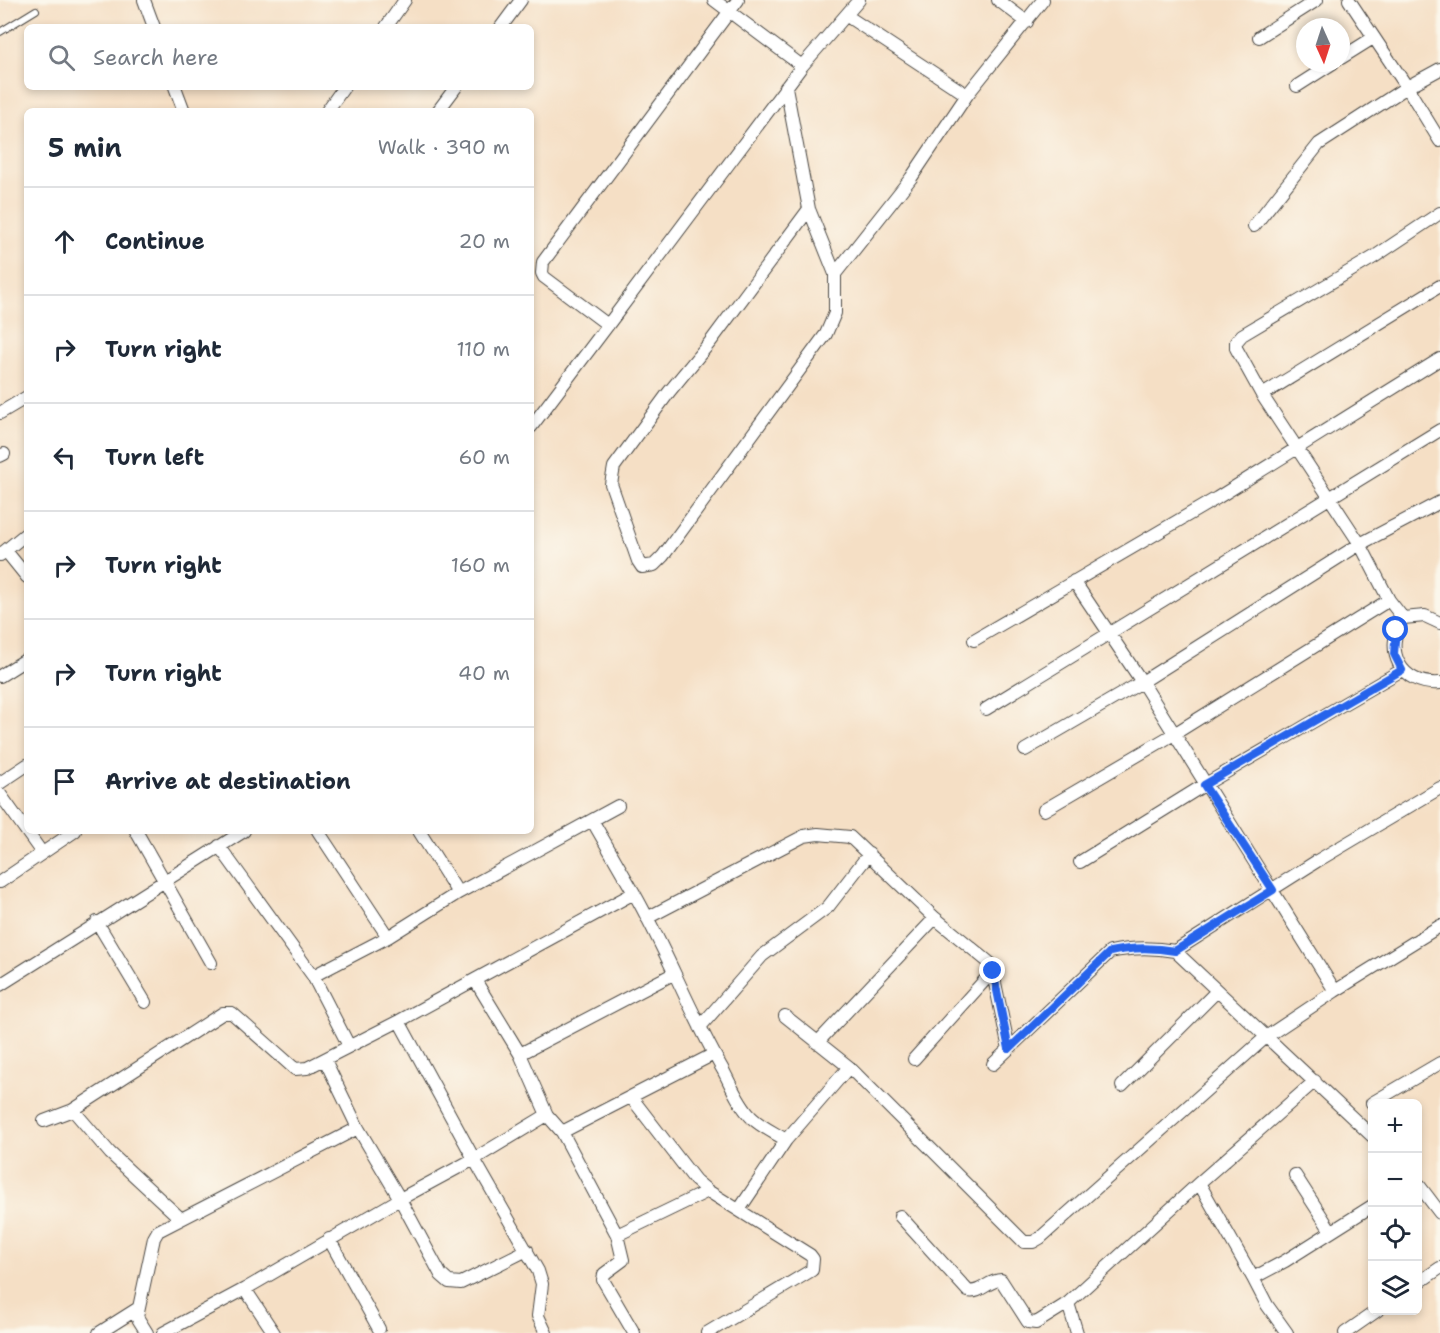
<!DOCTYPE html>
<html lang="en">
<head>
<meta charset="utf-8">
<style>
  :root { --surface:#fff; --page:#f2f2f3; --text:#1f2937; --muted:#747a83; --line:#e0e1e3 }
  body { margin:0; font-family:"Shantell Sans",sans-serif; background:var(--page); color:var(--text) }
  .controls { position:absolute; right:18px; bottom:18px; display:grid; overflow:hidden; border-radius:9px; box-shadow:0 3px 9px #0003 }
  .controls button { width:54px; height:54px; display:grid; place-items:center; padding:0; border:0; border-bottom:2px solid var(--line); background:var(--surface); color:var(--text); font:30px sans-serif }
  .compass { position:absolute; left:1296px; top:18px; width:54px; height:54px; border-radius:50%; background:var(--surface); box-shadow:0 3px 9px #0003; rotate:177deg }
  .stop { position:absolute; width:18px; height:18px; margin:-14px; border:4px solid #2563eb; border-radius:50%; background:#fff }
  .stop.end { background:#2563eb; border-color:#fff; box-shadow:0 2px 6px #0008 }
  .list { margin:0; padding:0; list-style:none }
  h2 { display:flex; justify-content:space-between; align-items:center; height:78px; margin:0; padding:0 24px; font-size:26px }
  h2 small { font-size:20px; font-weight:400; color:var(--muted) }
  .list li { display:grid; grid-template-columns:39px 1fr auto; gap:18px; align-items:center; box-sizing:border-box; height:108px; padding:0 24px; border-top:2px solid var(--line) }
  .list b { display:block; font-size:22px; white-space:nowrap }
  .list em { font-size:20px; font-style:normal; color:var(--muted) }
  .icon { flex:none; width:33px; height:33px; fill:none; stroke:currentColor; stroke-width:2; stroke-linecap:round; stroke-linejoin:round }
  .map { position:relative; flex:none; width:1440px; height:1333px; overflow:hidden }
  .search { position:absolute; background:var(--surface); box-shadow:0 3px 9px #0003; left:24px; top:24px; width:510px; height:66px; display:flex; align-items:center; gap:15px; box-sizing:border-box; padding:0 21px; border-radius:9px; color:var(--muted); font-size:22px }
  .panel { position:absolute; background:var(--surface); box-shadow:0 3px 9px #0003; left:24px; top:108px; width:510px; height:726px; border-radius:9px }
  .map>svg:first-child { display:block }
</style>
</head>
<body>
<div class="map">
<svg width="1440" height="1333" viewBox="0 0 1440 1333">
  <rect width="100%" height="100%" fill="#fbf7ec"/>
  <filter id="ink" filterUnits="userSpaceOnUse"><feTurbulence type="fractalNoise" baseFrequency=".0167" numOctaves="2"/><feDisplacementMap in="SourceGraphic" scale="12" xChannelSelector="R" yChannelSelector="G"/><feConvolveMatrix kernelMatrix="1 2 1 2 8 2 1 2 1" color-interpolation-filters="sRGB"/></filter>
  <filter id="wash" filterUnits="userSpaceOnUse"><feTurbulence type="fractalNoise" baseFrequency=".008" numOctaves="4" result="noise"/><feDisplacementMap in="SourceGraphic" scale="24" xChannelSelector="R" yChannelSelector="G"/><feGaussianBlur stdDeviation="1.35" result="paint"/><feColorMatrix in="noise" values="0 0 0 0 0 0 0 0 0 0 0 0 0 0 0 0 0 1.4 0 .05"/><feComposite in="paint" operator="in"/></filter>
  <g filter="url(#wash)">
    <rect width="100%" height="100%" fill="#f5dfc5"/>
  </g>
  <g filter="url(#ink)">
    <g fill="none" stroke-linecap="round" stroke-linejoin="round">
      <g stroke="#494642" stroke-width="8">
        <path id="lane" d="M 0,32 L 36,10"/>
      </g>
      <g stroke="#494642" stroke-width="14">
        <path id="street" d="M 144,0 L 154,27
          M 714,0 L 802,66
          M 738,0 L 543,262 L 542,273 L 544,277 L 608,325 L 802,66 L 859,0
          M 998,0 L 1027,22
          M 1349,0 L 1407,87 L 1440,141
          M 847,16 L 967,95
          M 386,27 L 405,0
          M 501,27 L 521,0
          M 1259,37 L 1317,0
          M 1341,58 L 1373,38
          M 1297,86 L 1333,63
          M 175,87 L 184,111
          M 786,87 L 809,209 L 835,274 L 911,178 L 967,95 L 1043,0
          M 327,111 L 344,87
          M 438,111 L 456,87
          M 809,209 L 711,341 L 669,392 L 614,467 L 611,484 L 638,561 L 642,567 L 654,565 L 663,556 L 826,334 L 835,313 L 835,274
          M 1254,226 L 1319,144 L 1407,87 L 1440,69
          M 1262,395 L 1440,286
          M 0,413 L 27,397
          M 531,427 L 608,325
          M 0,456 L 4,454
          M 6,551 L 27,577
          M 0,555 L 27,533
          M 1074,581 L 1142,682 L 1335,991
          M 1403,618 L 1389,600 L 1360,544 L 1262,395 L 1236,348 L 1236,342 L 1242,335 L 1374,257 L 1440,213
          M 1403,618 C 1383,650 1400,686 1440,683
          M 1403,618 L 1425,616 L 1440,623
          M 974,640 L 1217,498 L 1440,359
          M 0,676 L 27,659
          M 986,709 L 1440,430
          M 1025,750 L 1142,682 L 1360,544 L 1440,502
          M 0,783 L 27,765
          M 0,794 L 42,853
          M 1044,810 L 1174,734 L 1389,600
          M 592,820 L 634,893
          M 136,831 L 211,963
          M 318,831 L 388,937
          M 419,831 L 458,893
          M 219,846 L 313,976 L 349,1046
          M 1080,862 L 1204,785 L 1402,670
          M 0,882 L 75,831
          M 647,918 L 804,836 L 818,834 L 850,837 L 935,918 L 991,964 L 1009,1049
          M 97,922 L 145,1002
          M 1175,951 L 1317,861 L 1440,788
          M 313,976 L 388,937 L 458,893 L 618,806
          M 475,980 L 520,1054 L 547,1115 L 562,1132 L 714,1054
          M 0,985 L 244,831
          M 785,1016 L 849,1067 L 1024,1242 L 1033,1242 L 1040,1238 L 1266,1037 L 1335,991 L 1440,926
          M 399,1021 L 474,1159 L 538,1271 L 542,1284 L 538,1316 L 546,1333
          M 700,1027 L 762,956 L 828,907 L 869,854
          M 817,1043 L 935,918
          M 520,1054 L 673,974
          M 914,1059 L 993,971
          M 993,1064 L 1110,952 C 1133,947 1152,947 1175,951 L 1372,1136
          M 1122,1086 L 1217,991
          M 631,1097 L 695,1180 L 708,1191 L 810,1255 L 813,1259 L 812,1270 L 707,1333
          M 1372,1103 L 1440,1063
          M 73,1110 L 110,1153 L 181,1219
          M 44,1121 L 73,1110 L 223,1013 L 232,1013 L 295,1069 L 307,1068 L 399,1021 L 634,893 C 667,951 690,1013 723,1070 C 731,1085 739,1105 751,1117 C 761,1127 775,1133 786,1140
          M 562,1132 L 617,1235 L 623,1260 L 604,1274 L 603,1280 L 634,1333
          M 1295,1175 L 1331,1231
          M 1199,1183 L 1253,1278 L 1267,1305 L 1287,1333
          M 1418,1184 L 1440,1213
          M 739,1210 L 786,1140 L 849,1067
          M 900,1216 L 968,1291 C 981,1294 988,1280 1001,1280 L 1028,1322 L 1036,1323 L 1068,1303 L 1199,1183 L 1315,1081
          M 617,1235 L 708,1191
          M 329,1239 L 379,1329
          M 527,1250 L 461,1283 L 449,1282 L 441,1275 L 400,1199 L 474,1159 L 547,1115
          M 1253,1278 L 1285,1261 L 1372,1206
          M 1418,1283 L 1440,1268
          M 245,1289 L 274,1333
          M 1068,1303 L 1077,1333
          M 99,1333 L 137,1309
          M 147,1333 L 137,1317 L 154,1238 L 158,1231 L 358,1128
          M 163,1333 L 245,1289 L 400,1199 L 358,1128 L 325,1060
          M 1345,1333 L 1378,1310"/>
      </g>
      <use href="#lane" stroke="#fff" stroke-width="6"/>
      <use href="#street" stroke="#fff" stroke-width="12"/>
    </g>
  </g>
  <g fill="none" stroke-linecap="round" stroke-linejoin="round" filter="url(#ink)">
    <path stroke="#2563eb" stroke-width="8" d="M 993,971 L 1009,1049 L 1110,952 C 1133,947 1152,947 1175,951 L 1273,890 L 1204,785 L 1402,670 L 1394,654 L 1396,630"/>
  </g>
</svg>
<div class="controls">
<button>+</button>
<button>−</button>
<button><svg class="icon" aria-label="locate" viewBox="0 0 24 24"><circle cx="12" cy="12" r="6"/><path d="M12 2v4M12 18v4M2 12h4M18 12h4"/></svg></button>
<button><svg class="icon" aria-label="layers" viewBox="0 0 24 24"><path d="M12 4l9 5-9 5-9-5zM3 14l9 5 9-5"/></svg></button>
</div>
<svg class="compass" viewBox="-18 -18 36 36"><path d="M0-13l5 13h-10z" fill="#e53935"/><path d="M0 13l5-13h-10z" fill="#747a83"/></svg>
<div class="stop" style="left:1396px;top:630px"></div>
<div class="stop end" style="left:993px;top:971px"></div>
<div class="search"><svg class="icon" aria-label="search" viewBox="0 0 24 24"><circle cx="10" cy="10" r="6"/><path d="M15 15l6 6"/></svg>Search here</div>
<section class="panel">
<h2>5 min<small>Walk · 390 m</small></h2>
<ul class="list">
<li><svg class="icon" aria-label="ahead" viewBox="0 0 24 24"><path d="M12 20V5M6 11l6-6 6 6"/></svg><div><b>Continue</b></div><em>20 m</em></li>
<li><svg class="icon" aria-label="right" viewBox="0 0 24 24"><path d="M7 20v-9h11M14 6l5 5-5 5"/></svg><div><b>Turn right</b></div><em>110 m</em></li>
<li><svg class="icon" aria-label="left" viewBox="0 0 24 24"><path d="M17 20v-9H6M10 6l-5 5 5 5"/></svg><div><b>Turn left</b></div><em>60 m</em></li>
<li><svg class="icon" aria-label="right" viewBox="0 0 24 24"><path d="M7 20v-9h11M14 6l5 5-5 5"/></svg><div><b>Turn right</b></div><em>160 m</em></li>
<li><svg class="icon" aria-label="right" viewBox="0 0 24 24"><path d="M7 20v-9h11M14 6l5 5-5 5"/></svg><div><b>Turn right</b></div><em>40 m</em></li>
<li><svg class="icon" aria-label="arrive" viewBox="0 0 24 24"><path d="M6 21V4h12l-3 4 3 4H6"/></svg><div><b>Arrive at destination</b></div></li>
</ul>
</section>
</div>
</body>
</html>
